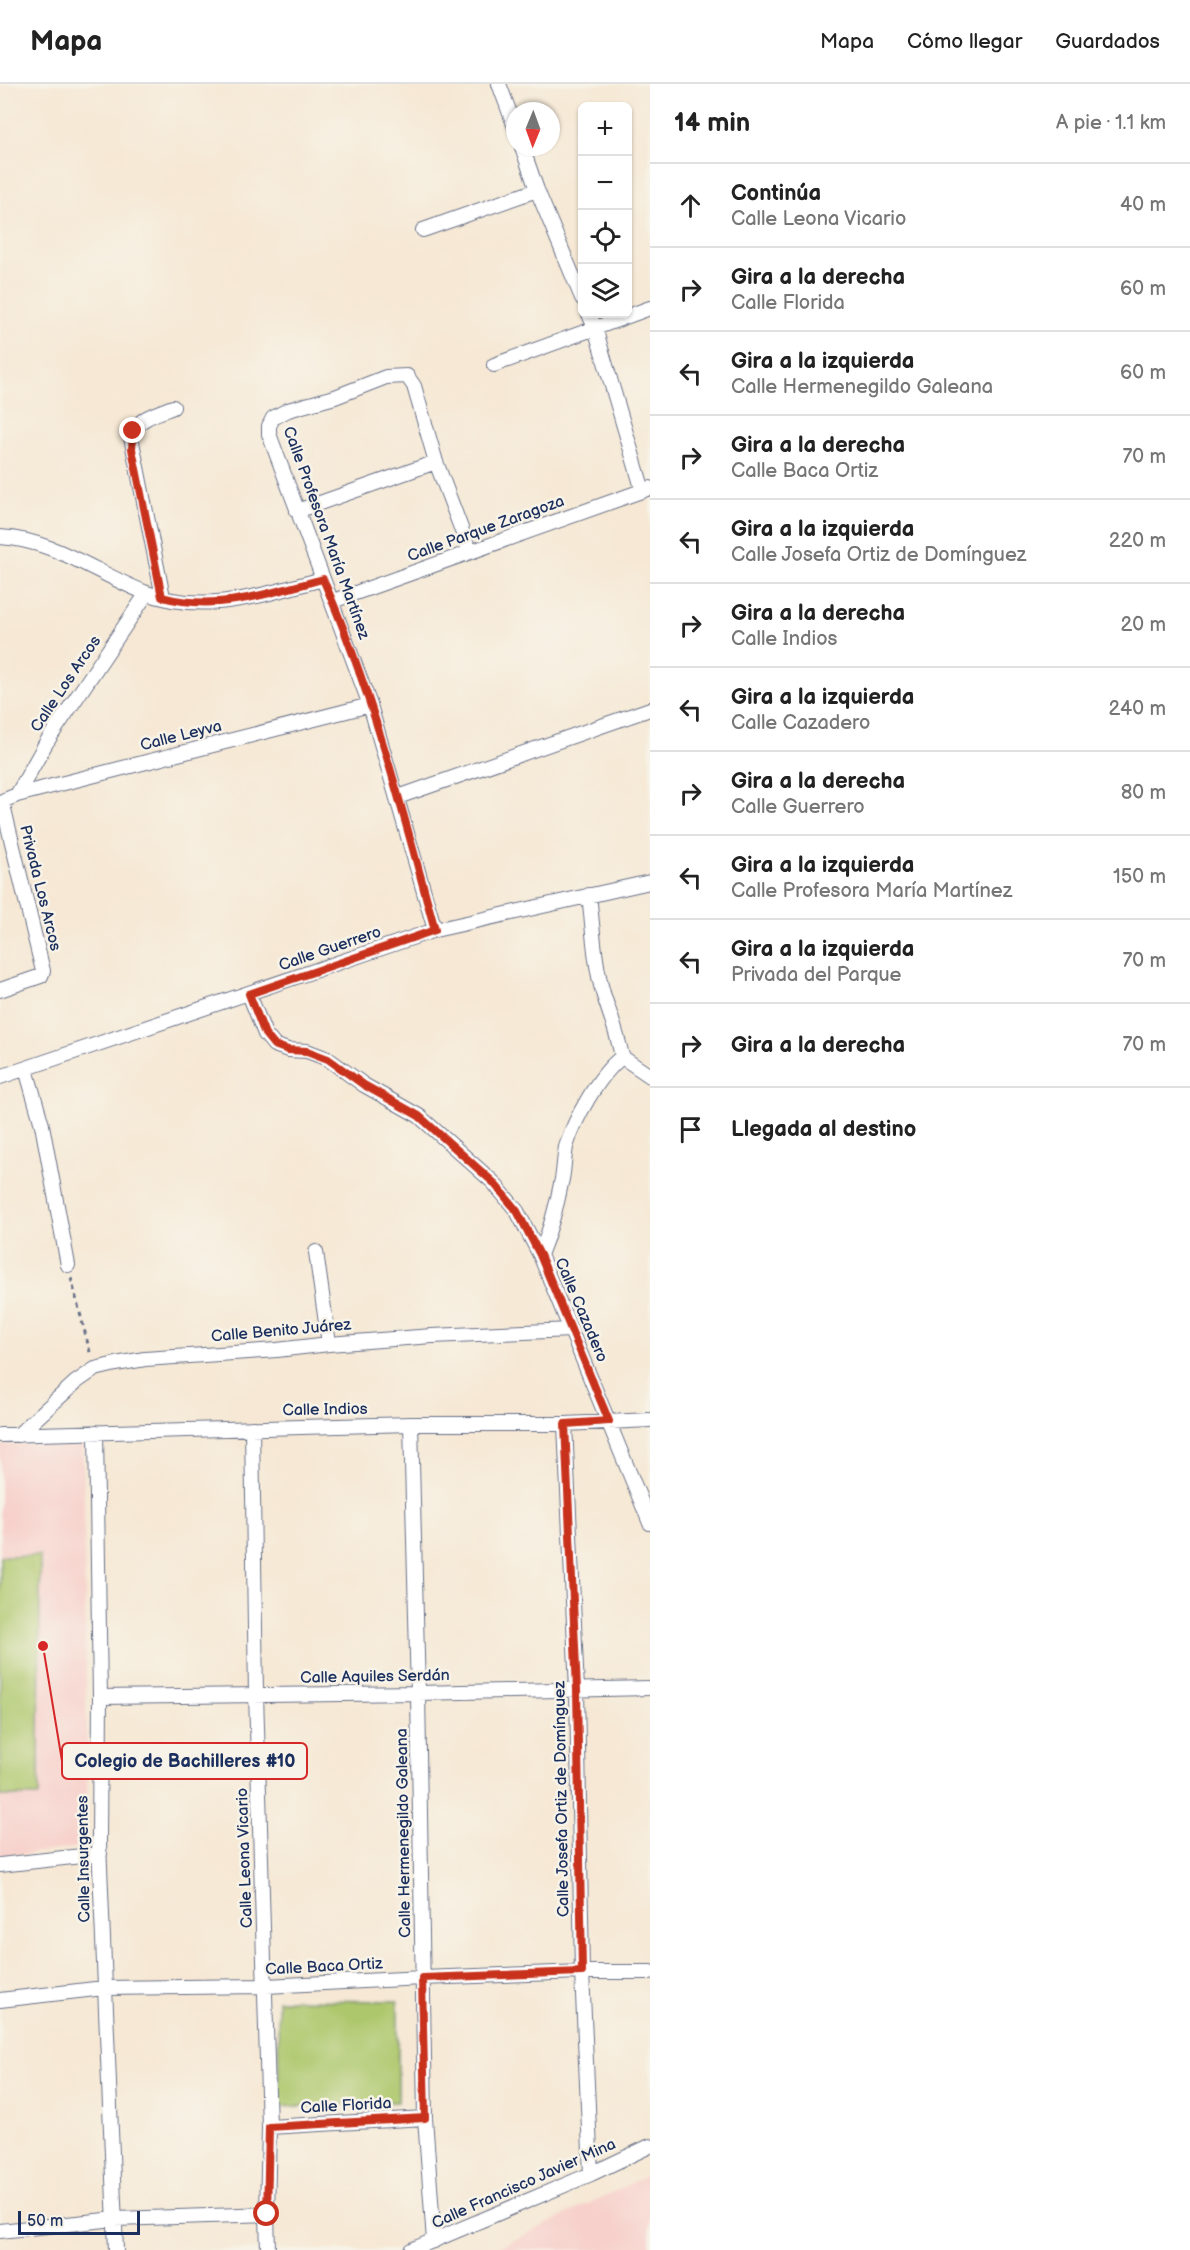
<!DOCTYPE html>
<html lang="es">
<head>
<meta charset="utf-8">
<style>
  :root { --surface:#fff; --page:#f2f2f2; --text:#222; --muted:#767676; --line:#e0e0e0 }
  body { margin:0; font-family:"Balsamiq Sans",sans-serif; background:var(--page); color:var(--text) }
  .controls { position:absolute; right:18px; top:18px; display:grid; overflow:hidden; border-radius:9px; box-shadow:0 2px 4px #0004 }
  .controls button { width:54px; height:54px; display:grid; place-items:center; padding:0; border:0; border-bottom:2px solid var(--line); background:var(--surface); color:var(--text); font:30px sans-serif }
  .compass { position:absolute; left:506px; top:18px; width:54px; height:54px; border-radius:50%; background:var(--surface); box-shadow:0 2px 4px #0004; rotate:181deg }
  .scale { position:absolute; left:18px; bottom:15px; width:122px; box-sizing:border-box; padding-left:6px; border:3px solid #1b2f5e; border-top:0; font-size:16px; line-height:21px; white-space:nowrap; color:#1b2f5e; -webkit-text-stroke:4px #f7f3e8; paint-order:stroke }
  .stop { position:absolute; width:18px; height:18px; margin:-14px; border:4px solid #c8321e; border-radius:50%; background:#fff }
  .stop.end { background:#c8321e; border-color:#fff; box-shadow:0 2px 6px #0008 }
  .list { margin:0; padding:0; list-style:none }
  h2 { display:flex; justify-content:space-between; align-items:center; height:78px; margin:0; padding:0 24px; font-size:26px }
  h2 small { font-size:20px; font-weight:400; color:var(--muted) }
  .list li { display:grid; grid-template-columns:39px 1fr auto; gap:18px; align-items:center; box-sizing:border-box; height:84px; padding:0 24px; border-top:2px solid var(--line) }
  .list b { display:block; font-size:22px; white-space:nowrap }
  .list p { margin:0; font-size:20px; white-space:nowrap; color:var(--muted) }
  .list em { font-size:20px; font-style:normal; color:var(--muted) }
  .icon { flex:none; width:33px; height:33px; fill:none; stroke:currentColor; stroke-width:2; stroke-linecap:round; stroke-linejoin:round }
  .map { position:relative; flex:none; width:650px; height:2166px; overflow:hidden }
  header { display:flex; align-items:center; gap:36px; box-sizing:border-box; height:84px; padding:0 30px; background:var(--surface); border-bottom:2px solid var(--line) }
  header strong { font-size:28px }
  nav { display:flex; gap:33px; margin-inline-start:auto; font-size:21px }
  main { display:flex }
  aside { flex:1; background:var(--surface) }
  .map>svg:first-child { display:block }
</style>
</head>
<body>
<header>
<strong>Mapa</strong>
<nav><a>Mapa</a><a>Cómo llegar</a><a>Guardados</a></nav>
</header>
<main>
<div class="map">
<svg width="650" height="2166" viewBox="0 0 650 2166">
  <rect width="100%" height="100%" fill="#f7f3e8"/>
  <filter id="ink" filterUnits="userSpaceOnUse"><feTurbulence type="fractalNoise" baseFrequency=".0167" numOctaves="2"/><feDisplacementMap in="SourceGraphic" scale="12" xChannelSelector="R" yChannelSelector="G"/><feConvolveMatrix kernelMatrix="1 2 1 2 8 2 1 2 1" color-interpolation-filters="sRGB"/></filter>
  <filter id="wash" filterUnits="userSpaceOnUse"><feTurbulence type="fractalNoise" baseFrequency=".008" numOctaves="4" result="noise"/><feDisplacementMap in="SourceGraphic" scale="24" xChannelSelector="R" yChannelSelector="G"/><feGaussianBlur stdDeviation="1.35" result="paint"/><feColorMatrix in="noise" values="0 0 0 0 0 0 0 0 0 0 0 0 0 0 0 0 0 1.4 0 .05"/><feComposite in="paint" operator="in"/></filter>
  <g filter="url(#wash)">
    <rect width="100%" height="100%" fill="#f6e8d4"/>
    <path fill="#f7d0cb" d="M 83,1358 L 88,1762 L 0,1773 L 0,1361 Z
      M 650,2090 L 650,2166 L 493,2166 Z"/>
    <path fill="#adc76c" stroke="#647b65" stroke-width="1.5" d="M 0,1472 L 40,1472 L 39,1712 L 0,1712 Z
      M 278,1916 L 398,1917 L 398,2018 L 279,2023 Z"/>
  </g>
  <g filter="url(#ink)">
    <g fill="none" stroke-linecap="round" stroke-linejoin="round">
      <g stroke="#687087" stroke-width="16">
        <path id="minor" d="M 499,0 L 515,43
          M 522,63 L 537,106 L 582,214
          M 423,146 L 537,106
          M 589,230 L 595,244 L 643,407
          M 494,281 L 650,224
          M 297,427 L 436,378
          M 0,453 C 54,456 96,489 144,508 C 204,532 265,510 323,495
          M 163,513 L 131,353 C 136,334 156,330 173,323
          M 333,517 L 650,404
          M 17,711 L 46,659 L 147,509
          M 398,713 L 650,625
          M 0,718 L 17,711 L 370,621
          M 435,846 L 370,621 L 269,350 L 269,342 L 273,334 L 288,326 L 335,313 L 386,293 L 407,292 L 414,302 L 436,378 L 470,468
          M 0,906 L 41,892 L 43,887 L 2,717
          M 249,910 L 265,950 L 274,961 L 288,966 L 307,967 L 328,975 L 364,1001 L 419,1032 L 493,1098 L 517,1127 L 540,1171 L 650,1439
          M 622,973 L 650,992
          M 26,985 L 42,1041 L 68,1181
          M 0,993 L 435,846 L 650,798
          M 316,1168 L 329,1260
          M 540,1171 C 550,1147 557,1121 562,1095 C 564,1085 564,1074 566,1063 C 574,1036 599,990 622,973 C 618,951 610,931 603,909 C 594,878 593,843 589,811
          M 411,1340 L 418,1609 L 425,2034 L 434,2157
          M 565,1340 L 577,1606 L 582,1888 L 591,2090
          M 252,1344 L 256,1610 L 269,2043 L 267,2130 L 268,2166
          M 96,1348 L 100,1613 L 99,1759 L 116,2166
          M 0,1351 L 411,1340 L 565,1340 L 650,1336
          M 18,1351 L 76,1298 L 95,1285 L 116,1280 L 145,1275 L 277,1266 L 329,1260 L 432,1252 L 571,1246
          M 100,1613 L 418,1609 L 650,1604
          M 0,1781 L 100,1770
          M 0,1916 L 104,1904 L 266,1902 L 422,1894 L 582,1888 L 650,1888
          M 269,2043 L 425,2034
          M 0,2147 L 115,2135 L 267,2130
          M 411,2166 L 591,2090 L 650,2062"/>
      </g>
      <path stroke="#687087" stroke-width="3" stroke-dasharray="4.5 4.5" stroke-linecap="butt" d="M 71,1194 L 91,1272"/>
      <use href="#minor" stroke="#fff" stroke-width="14"/>
    </g>
  </g>
  <g fill="none" stroke-linecap="round" stroke-linejoin="round" filter="url(#ink)">
    <path stroke="#c8321e" stroke-width="8" d="M 133,347 L 132,365 L 162,513 C 218,528 269,509 323,495 C 372,607 403,728 435,846 L 249,910 L 265,950 L 274,961 L 288,966 L 307,967 L 328,975 L 364,1001 L 419,1032 L 493,1098 L 517,1127 L 540,1171 L 609,1337 L 565,1340 L 577,1606 L 582,1888 L 422,1894 L 425,2034 L 269,2043 L 267,2130"/>
  </g>
  <g text-anchor="middle" dominant-baseline="central" stroke-width="5" stroke-linejoin="round" paint-order="stroke">
    <g font-size="16" fill="#1b2f5e" stroke="#f7f3e8">
      <text transform="translate(486 445) rotate(-20)">Calle Parque Zaragoza</text>
      <text transform="translate(326 449) rotate(70)">Calle Profesora María Martínez</text>
      <text transform="translate(66 600) rotate(-56)">Calle Los Arcos</text>
      <text transform="translate(181 652) rotate(-14)">Calle Leyva</text>
      <text transform="translate(40 804) rotate(76)">Privada Los Arcos</text>
      <text transform="translate(330 865) rotate(-19)">Calle Guerrero</text>
      <text transform="translate(581 1226) rotate(67)">Calle Cazadero</text>
      <text transform="translate(281 1247) rotate(-5)">Calle Benito Juárez</text>
      <text transform="translate(325 1326) rotate(-1)">Calle Indios</text>
      <text transform="translate(375 1593) rotate(-1)">Calle Aquiles Serdán</text>
      <text transform="translate(562 1715) rotate(-91)">Calle Josefa Ortiz de Domínguez</text>
      <text transform="translate(404 1749) rotate(-91)">Calle Hermenegildo Galeana</text>
      <text transform="translate(245 1774) rotate(-92)">Calle Leona Vicario</text>
      <text transform="translate(84 1775) rotate(-91)">Calle Insurgentes</text>
      <text transform="translate(324 1883) rotate(-3)">Calle Baca Ortiz</text>
      <text transform="translate(346 2022) rotate(-3)">Calle Florida</text>
      <text transform="translate(524 2100) rotate(-24)">Calle Francisco Javier Mina</text>
    </g>
  </g>
  <path fill="none" stroke="#d62828" stroke-width="2" d="M43 1562L62 1677"/>
  <circle fill="#d62828" stroke="#f7f3e8" stroke-width="2" cx="43" cy="1562" r="6"/>
  <rect fill="#f7f3e8" stroke="#d62828" stroke-width="2" x="62" y="1659" width="245" height="36" rx="6"/>
  <g font-size="18" text-anchor="middle" font-weight="bold" fill="#1b2f5e">
    <text x="185" y="1683">Colegio de Bachilleres #10</text>
  </g>
</svg>
<div class="controls">
<button>+</button>
<button>−</button>
<button><svg class="icon" aria-label="locate" viewBox="0 0 24 24"><circle cx="12" cy="12" r="6"/><path d="M12 2v4M12 18v4M2 12h4M18 12h4"/></svg></button>
<button><svg class="icon" aria-label="layers" viewBox="0 0 24 24"><path d="M12 4l9 5-9 5-9-5zM3 14l9 5 9-5"/></svg></button>
</div>
<svg class="compass" viewBox="-18 -18 36 36"><path d="M0-13l5 13h-10z" fill="#e53935"/><path d="M0 13l5-13h-10z" fill="#767676"/></svg>
<div class="scale">50 m</div>
<div class="stop" style="left:267px;top:2130px"></div>
<div class="stop end" style="left:133px;top:347px"></div>
</div>
<aside>
<h2>14 min<small>A pie · 1.1 km</small></h2>
<ul class="list">
<li><svg class="icon" aria-label="ahead" viewBox="0 0 24 24"><path d="M12 20V5M6 11l6-6 6 6"/></svg><div><b>Continúa</b><p>Calle Leona Vicario</p></div><em>40 m</em></li>
<li><svg class="icon" aria-label="right" viewBox="0 0 24 24"><path d="M7 20v-9h11M14 6l5 5-5 5"/></svg><div><b>Gira a la derecha</b><p>Calle Florida</p></div><em>60 m</em></li>
<li><svg class="icon" aria-label="left" viewBox="0 0 24 24"><path d="M17 20v-9H6M10 6l-5 5 5 5"/></svg><div><b>Gira a la izquierda</b><p>Calle Hermenegildo Galeana</p></div><em>60 m</em></li>
<li><svg class="icon" aria-label="right" viewBox="0 0 24 24"><path d="M7 20v-9h11M14 6l5 5-5 5"/></svg><div><b>Gira a la derecha</b><p>Calle Baca Ortiz</p></div><em>70 m</em></li>
<li><svg class="icon" aria-label="left" viewBox="0 0 24 24"><path d="M17 20v-9H6M10 6l-5 5 5 5"/></svg><div><b>Gira a la izquierda</b><p>Calle Josefa Ortiz de Domínguez</p></div><em>220 m</em></li>
<li><svg class="icon" aria-label="right" viewBox="0 0 24 24"><path d="M7 20v-9h11M14 6l5 5-5 5"/></svg><div><b>Gira a la derecha</b><p>Calle Indios</p></div><em>20 m</em></li>
<li><svg class="icon" aria-label="left" viewBox="0 0 24 24"><path d="M17 20v-9H6M10 6l-5 5 5 5"/></svg><div><b>Gira a la izquierda</b><p>Calle Cazadero</p></div><em>240 m</em></li>
<li><svg class="icon" aria-label="right" viewBox="0 0 24 24"><path d="M7 20v-9h11M14 6l5 5-5 5"/></svg><div><b>Gira a la derecha</b><p>Calle Guerrero</p></div><em>80 m</em></li>
<li><svg class="icon" aria-label="left" viewBox="0 0 24 24"><path d="M17 20v-9H6M10 6l-5 5 5 5"/></svg><div><b>Gira a la izquierda</b><p>Calle Profesora María Martínez</p></div><em>150 m</em></li>
<li><svg class="icon" aria-label="left" viewBox="0 0 24 24"><path d="M17 20v-9H6M10 6l-5 5 5 5"/></svg><div><b>Gira a la izquierda</b><p>Privada del Parque</p></div><em>70 m</em></li>
<li><svg class="icon" aria-label="right" viewBox="0 0 24 24"><path d="M7 20v-9h11M14 6l5 5-5 5"/></svg><div><b>Gira a la derecha</b></div><em>70 m</em></li>
<li><svg class="icon" aria-label="arrive" viewBox="0 0 24 24"><path d="M6 21V4h12l-3 4 3 4H6"/></svg><div><b>Llegada al destino</b></div></li>
</ul>
</aside>
</main>
</body>
</html>
